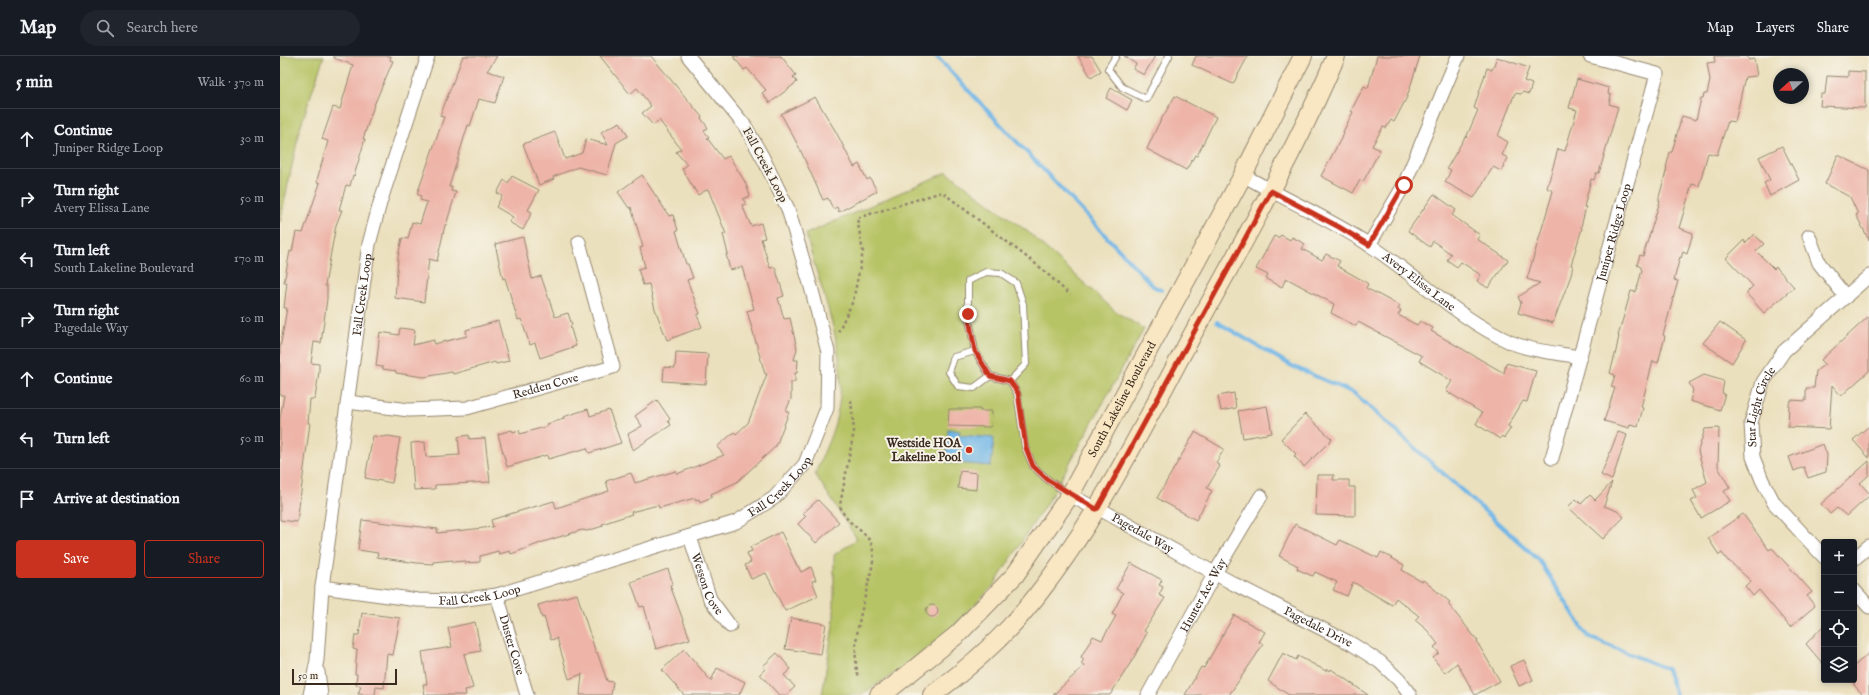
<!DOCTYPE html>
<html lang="en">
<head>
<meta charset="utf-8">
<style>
  :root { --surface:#171b24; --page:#20242c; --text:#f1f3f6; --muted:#9ea1a6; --line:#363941; --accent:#c8321e }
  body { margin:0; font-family:"IM FELL English",serif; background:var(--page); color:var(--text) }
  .controls { position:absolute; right:12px; bottom:12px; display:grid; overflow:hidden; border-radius:4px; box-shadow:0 2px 6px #0003 }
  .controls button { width:36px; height:36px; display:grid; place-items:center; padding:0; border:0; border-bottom:1px solid var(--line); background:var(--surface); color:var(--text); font:20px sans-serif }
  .compass { position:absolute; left:1493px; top:12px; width:36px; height:36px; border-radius:50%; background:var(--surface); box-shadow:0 2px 6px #0003; rotate:249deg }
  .scale { position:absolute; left:12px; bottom:10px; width:105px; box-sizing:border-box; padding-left:4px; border:2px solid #3b2a1e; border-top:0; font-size:11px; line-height:14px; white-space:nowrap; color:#3b2a1e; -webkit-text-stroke:3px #f7f3e8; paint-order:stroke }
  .stop { position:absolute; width:12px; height:12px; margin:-9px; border:3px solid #c8321e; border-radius:50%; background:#fff }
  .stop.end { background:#c8321e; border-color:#fff; box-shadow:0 1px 4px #0008 }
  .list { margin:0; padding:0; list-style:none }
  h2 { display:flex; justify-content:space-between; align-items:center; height:52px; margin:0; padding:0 16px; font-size:17px }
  h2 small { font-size:13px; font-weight:400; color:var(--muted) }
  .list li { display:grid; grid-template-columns:26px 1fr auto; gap:12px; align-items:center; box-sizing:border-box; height:60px; padding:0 16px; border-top:1px solid var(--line) }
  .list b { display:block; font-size:15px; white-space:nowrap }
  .list p { margin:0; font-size:13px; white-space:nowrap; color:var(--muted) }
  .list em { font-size:13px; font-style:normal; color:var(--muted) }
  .actions { display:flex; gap:8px; padding:12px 16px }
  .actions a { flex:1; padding:9px 0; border:1px solid var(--accent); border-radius:4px; text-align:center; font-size:14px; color:var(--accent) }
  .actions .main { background:var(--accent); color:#fff }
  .icon { flex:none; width:22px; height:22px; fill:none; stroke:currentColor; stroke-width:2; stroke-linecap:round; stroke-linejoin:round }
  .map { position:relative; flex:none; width:1589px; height:639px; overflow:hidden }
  header { display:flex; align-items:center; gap:24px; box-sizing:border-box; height:56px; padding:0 20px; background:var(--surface); border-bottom:1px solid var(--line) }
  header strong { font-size:19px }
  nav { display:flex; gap:22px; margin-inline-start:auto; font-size:14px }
  .search { width:280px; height:36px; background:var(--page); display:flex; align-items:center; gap:10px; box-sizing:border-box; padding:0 14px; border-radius:22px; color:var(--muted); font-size:15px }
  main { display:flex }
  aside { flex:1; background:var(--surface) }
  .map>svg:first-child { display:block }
</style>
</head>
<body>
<header>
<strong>Map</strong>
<div class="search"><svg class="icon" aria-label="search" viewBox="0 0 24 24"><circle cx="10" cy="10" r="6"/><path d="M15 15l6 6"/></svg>Search here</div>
<nav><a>Map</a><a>Layers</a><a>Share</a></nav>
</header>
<main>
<aside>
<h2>5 min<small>Walk · 370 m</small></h2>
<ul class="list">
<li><svg class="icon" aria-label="ahead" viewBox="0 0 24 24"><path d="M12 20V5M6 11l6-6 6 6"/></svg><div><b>Continue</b><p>Juniper Ridge Loop</p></div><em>30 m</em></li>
<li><svg class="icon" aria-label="right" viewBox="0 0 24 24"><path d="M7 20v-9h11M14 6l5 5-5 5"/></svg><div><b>Turn right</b><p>Avery Elissa Lane</p></div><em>50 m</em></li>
<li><svg class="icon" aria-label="left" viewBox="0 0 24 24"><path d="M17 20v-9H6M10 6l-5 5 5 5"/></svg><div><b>Turn left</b><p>South Lakeline Boulevard</p></div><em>170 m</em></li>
<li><svg class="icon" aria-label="right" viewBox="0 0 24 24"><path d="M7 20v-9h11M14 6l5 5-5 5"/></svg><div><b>Turn right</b><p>Pagedale Way</p></div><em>10 m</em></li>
<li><svg class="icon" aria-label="ahead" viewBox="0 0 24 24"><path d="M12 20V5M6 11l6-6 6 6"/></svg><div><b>Continue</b></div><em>60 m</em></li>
<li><svg class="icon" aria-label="left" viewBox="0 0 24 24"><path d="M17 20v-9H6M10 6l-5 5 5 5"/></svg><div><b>Turn left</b></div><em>50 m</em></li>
<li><svg class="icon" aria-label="arrive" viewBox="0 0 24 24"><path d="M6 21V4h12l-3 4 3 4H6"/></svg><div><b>Arrive at destination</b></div></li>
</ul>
<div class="actions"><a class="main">Save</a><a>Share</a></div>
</aside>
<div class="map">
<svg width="1589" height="639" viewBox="0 0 1589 639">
  <rect width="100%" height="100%" fill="#f7f3e8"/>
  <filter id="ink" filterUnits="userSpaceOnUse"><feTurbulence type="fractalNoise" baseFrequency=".025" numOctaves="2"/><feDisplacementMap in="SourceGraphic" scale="8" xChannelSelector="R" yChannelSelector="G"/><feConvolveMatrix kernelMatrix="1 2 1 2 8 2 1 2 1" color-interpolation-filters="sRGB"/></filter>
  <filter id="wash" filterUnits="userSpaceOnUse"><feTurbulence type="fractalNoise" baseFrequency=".012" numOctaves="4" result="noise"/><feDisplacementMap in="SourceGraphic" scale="16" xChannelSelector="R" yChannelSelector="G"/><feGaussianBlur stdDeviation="0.9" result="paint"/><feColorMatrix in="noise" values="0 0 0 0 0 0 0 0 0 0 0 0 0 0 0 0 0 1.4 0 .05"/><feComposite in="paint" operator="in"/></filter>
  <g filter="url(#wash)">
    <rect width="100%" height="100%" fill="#ebe0bd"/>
    <path fill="#b7c466" stroke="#797742" d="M 0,0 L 44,0 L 20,72 L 0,166 Z
      M 667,116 L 748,176 L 836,256 L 864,273 L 773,437 L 714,529 L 669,575 L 623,612 L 580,639 L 542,639 L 554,564 L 554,499 L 577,483 L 535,418 C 542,400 553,378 557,359 C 571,297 540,236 526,178 Z"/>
    <path fill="#6fb6e7" stroke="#557082" d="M 668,373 L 680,375 L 679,379 L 714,382 L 711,410 L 666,406 Z"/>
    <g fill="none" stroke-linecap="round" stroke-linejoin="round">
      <path stroke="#6fb6e7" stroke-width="4" d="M 656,0 L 873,230 L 881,234
        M 937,266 L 1012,310 L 1074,337 L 1259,504 L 1308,581 L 1387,613 L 1396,639"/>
    </g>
    <g id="blocks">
      <path fill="#eeb4a8" d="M 54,0 L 111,0 L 110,4 L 113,5 L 94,49 L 83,83 L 85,83 L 74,120 L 73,119 L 70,130 L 66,129 L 59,154 L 62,154 L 56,169 L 47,218 L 45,230 L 47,230 L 47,243 L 41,287 L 34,286 L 31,307 L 39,308 L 39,315 L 35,343 L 30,343 L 28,367 L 30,367 L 17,466 L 0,464 L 0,363 L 4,339 L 0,339 L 0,293 L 7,252 L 4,252 L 7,226 L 4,226 L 10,195 L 12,196 L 16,176 L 23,177 L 40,127 L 37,126 L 37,124 L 48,85 L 42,83 L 53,51 L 60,53 L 73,9 L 54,2 Z
        M 183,0 L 217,0 L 207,15 L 224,20 L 215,47 L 199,43 L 190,70 L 188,69 L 169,131 L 172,131 L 171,135 L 176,136 L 166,169 L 165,169 L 157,205 L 149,203 L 144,246 L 115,242 L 118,201 L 122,182 L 128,183 L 132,166 L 140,168 L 147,146 L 140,144 L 141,140 L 137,138 L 164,61 L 160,60 Z
        M 320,0 L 371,0 L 422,61 L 421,62 L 428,72 L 424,75 L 429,81 L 427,82 L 443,103 L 449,100 L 465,126 L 470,140 L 463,143 L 466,148 L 462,149 L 471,170 L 481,167 L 485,182 L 481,183 L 490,212 L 495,211 L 504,240 L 498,242 L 504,263 L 510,262 L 517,293 L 514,304 L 518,304 L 517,317 L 515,317 L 515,326 L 511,326 L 511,343 L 506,355 L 509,356 L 496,390 L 457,426 L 431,438 L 432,441 L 420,446 L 419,443 L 416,444 L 415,442 L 379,452 L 378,449 L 351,456 L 352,458 L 322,468 L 323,470 L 307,475 L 302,474 L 266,485 L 231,498 L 230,495 L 219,498 L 218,495 L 200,500 L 200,506 L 185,507 L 185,505 L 173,506 L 173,504 L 153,506 L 153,508 L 137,507 L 97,501 L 98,497 L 78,494 L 82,464 L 158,473 L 157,477 L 213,471 L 211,464 L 233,457 L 274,445 L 276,452 L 329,435 L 326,425 L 351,417 L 355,427 L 396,415 L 397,418 L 444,399 L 437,391 L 454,376 L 456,378 L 468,367 L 487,318 L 485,318 L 467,255 L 474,253 L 462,211 L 450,214 L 446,198 L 448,198 L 443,178 L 446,178 L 428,133 L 418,139 L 402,113 L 407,109 L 396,96 L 401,93 L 379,64 L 373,69 L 362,57 L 371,50 L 357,32 L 350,38 Z
        M 453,0 L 501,0 L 516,19 L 513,21 L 517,26 L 490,47 L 482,37 L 486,34 L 467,12 L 464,14 Z
        M 798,0 L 812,0 L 821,15 L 811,21 Z
        M 844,0 L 875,0 L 864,19 L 853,13 L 856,8 Z
        M 916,0 L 968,0 L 953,28 L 912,9 Z
        M 1097,0 L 1140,0 L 1127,41 L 1114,66 L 1111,64 L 1106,72 L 1103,71 L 1092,90 L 1100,94 L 1083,126 L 1080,124 L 1073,137 L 1041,120 L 1064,77 L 1063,76 L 1073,56 L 1071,55 L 1084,30 L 1088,32 Z
        M 1434,0 L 1467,0 L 1469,4 L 1474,3 L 1477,20 L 1465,21 L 1455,66 L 1448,65 L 1437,99 L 1428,97 L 1419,130 L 1412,128 L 1399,172 L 1413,177 L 1407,198 L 1403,196 L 1401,202 L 1400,201 L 1394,224 L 1398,225 L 1383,279 L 1385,280 L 1378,307 L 1373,305 L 1361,351 L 1363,352 L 1358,370 L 1350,368 L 1349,372 L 1324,365 L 1335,332 L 1331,331 L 1335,319 L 1330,317 L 1336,295 L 1339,280 L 1338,280 L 1351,235 L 1356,236 L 1362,214 L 1361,213 L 1361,211 L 1357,209 L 1360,199 L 1363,200 L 1380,145 L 1379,145 L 1379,141 L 1387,112 L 1386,112 L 1390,96 L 1392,96 L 1402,60 L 1416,64 L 1421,43 L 1423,43 L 1424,38 L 1427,38 L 1430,24 L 1427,7 L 1435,6 Z
        M 1217,1 L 1249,12 L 1244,25 L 1252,28 L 1249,38 L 1242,36 L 1241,38 L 1235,37 L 1218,80 L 1228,86 L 1222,99 L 1228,102 L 1221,115 L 1213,111 L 1194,142 L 1165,126 L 1171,114 L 1167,112 L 1185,81 L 1186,82 L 1198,54 L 1194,52 L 1207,12 L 1212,14 Z
        M 1568,15 L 1585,16 L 1585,52 L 1540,50 L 1541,38 L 1545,38 L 1547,20 L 1568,21 Z
        M 1297,23 L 1329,32 L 1328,38 L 1331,39 L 1329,48 L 1338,51 L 1319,117 L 1316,117 L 1314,124 L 1311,123 L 1304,151 L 1306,151 L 1301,171 L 1302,172 L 1291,209 L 1293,210 L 1290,222 L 1273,267 L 1238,257 L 1241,247 L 1238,241 L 1260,227 L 1247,223 L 1273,135 L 1267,132 L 1278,93 L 1285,95 L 1297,54 L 1289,52 Z
        M 831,32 L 852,44 L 847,54 L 826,42 Z
        M 895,40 L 936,61 L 917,100 L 915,99 L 906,114 L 867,93 L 878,69 Z
        M 535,41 L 556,76 L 574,111 L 579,108 L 587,124 L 590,122 L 597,135 L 559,156 L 557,151 L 553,153 L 548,142 L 543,144 L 519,91 L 501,58 Z
        M 340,66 L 348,80 L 336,87 L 327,119 L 298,111 L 273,121 L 274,123 L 259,129 L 243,88 L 275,76 L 285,103 L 302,97 L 306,83 L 328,89 L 321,76 Z
        M 1502,90 L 1519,124 L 1490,140 L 1484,127 L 1490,124 L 1479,101 Z
        M 1558,99 L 1589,114 L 1589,184 L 1576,159 L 1578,158 L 1570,141 L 1545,128 Z
        M 362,119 L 389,160 L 393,159 L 398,174 L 396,175 L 406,208 L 408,208 L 413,222 L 407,224 L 420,258 L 417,259 L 422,271 L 387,284 L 375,253 L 369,228 L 363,229 L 358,213 L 365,211 L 360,192 L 363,191 L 351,151 L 349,152 L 338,136 Z
        M 232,120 L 259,134 L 248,154 L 252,156 L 243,174 L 229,166 L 233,161 L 216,151 L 222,140 L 217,137 L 224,124 L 228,127 Z
        M 1154,138 L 1176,154 L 1172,159 L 1200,179 L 1197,183 L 1228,204 L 1208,232 L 1197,225 L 1201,219 L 1181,206 L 1177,211 L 1167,204 L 1171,198 L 1153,185 L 1150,191 L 1128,175 Z
        M 1474,178 L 1484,188 L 1476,195 L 1494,213 L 1496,211 L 1514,231 L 1484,257 L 1466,237 L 1473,230 L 1446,202 L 1464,184 L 1465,187 Z
        M 1001,179 L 1010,184 L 1012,181 L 1025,188 L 1022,193 L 1042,204 L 1046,198 L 1060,205 L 1057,210 L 1084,225 L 1088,228 L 1086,232 L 1120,250 L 1118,253 L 1121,255 L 1118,259 L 1137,269 L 1140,265 L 1153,272 L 1151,275 L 1224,317 L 1226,307 L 1256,315 L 1247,346 L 1243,345 L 1228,370 L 1231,372 L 1224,382 L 1222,380 L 1220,383 L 1196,368 L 1202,357 L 1166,335 L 1172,325 L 1139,305 L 1142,300 L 1078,266 L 1076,270 L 1051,257 L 1054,248 L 1006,222 L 1002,231 L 986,223 L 988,219 L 976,213 L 994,180 L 998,182 Z
        M 243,181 L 252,223 L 261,220 L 275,261 L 288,257 L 292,269 L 290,270 L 296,290 L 260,302 L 255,287 L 250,289 L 241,263 L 238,264 L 225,222 L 223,223 L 215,188 Z
        M 1589,260 L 1589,315 L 1561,340 L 1552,329 L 1549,373 L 1508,371 L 1509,348 L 1511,344 L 1526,345 L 1526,332 L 1534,332 L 1536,315 L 1545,308 L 1541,304 Z
        M 218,265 L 229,305 L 216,308 L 215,306 L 173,318 L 172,316 L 144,321 L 116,317 L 116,315 L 103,313 L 103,311 L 96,310 L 100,276 L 119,279 L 120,272 L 135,274 L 133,289 L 154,284 L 154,288 L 187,280 L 186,274 Z
        M 1440,266 L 1466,284 L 1452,307 L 1423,287 Z
        M 396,296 L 428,298 L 426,328 L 383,325 L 384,311 L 395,312 Z
        M 1424,319 L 1444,325 L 1442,337 L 1445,338 L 1440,354 L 1410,345 L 1413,334 L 1409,327 Z
        M 954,337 L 956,352 L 941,355 L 938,340 Z
        M 377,344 L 390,363 L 388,365 L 391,369 L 353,394 L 348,378 L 362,370 L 355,360 Z
        M 987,350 L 992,377 L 963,382 L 958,355 Z
        M 308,353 L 310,360 L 329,354 L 341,387 L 309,397 L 307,392 L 268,403 L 267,399 L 227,411 L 218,378 L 232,374 L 233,376 L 239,374 L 240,378 L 268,370 L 267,368 L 284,363 L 283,361 Z
        M 669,353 L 700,353 L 700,355 L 712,355 L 711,371 L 668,370 Z
        M 1025,358 L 1052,383 L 1024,411 L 1014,400 L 1016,398 L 1001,383 Z
        M 1589,370 L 1589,402 L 1573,384 Z
        M 1439,372 L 1438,411 L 1450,432 L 1444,435 L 1450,445 L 1421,462 L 1411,445 L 1417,442 L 1413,434 L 1427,426 L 1418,395 L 1425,373 Z
        M 915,376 L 944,393 L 936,407 L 940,410 L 927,432 L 932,435 L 916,464 L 877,442 Z
        M 1338,376 L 1347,379 L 1332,424 L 1321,419 Z
        M 189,379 L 189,383 L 205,382 L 210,426 L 155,429 L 155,433 L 134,434 L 131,387 L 145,386 L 146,401 L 180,399 L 178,381 Z
        M 93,380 L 102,381 L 108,380 L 120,382 L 112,427 L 85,422 Z
        M 1543,388 L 1547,399 L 1546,416 L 1528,422 L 1524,411 L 1514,415 L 1509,401 Z
        M 1589,405 L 1589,419 L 1580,427 L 1589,437 L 1589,440 L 1567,460 L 1557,452 L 1550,458 L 1541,448 Z
        M 680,415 L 697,417 L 696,434 L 678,432 Z
        M 1037,419 L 1054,419 L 1053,424 L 1069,424 L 1069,431 L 1075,431 L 1075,460 L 1036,459 Z
        M 1332,426 L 1324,450 L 1337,455 L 1344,461 L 1323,483 L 1288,451 L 1296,443 L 1301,448 L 1310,439 L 1315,444 Z
        M 538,444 L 559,466 L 536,487 L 518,468 L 526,460 L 523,457 Z
        M 1463,458 L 1489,494 L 1492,492 L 1532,536 L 1527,540 L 1535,550 L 1510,571 L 1479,534 L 1473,540 L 1465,530 L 1471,525 L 1449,505 L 1448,505 L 1442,497 L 1439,499 L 1428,482 Z
        M 1015,468 L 1057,489 L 1060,484 L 1098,502 L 1101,496 L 1124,509 L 1122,514 L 1142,526 L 1143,524 L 1170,546 L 1168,548 L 1198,585 L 1197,586 L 1220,625 L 1195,639 L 1177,607 L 1165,617 L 1153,602 L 1159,597 L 1154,591 L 1158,588 L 1147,574 L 1135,564 L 1139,560 L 1116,542 L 1112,549 L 1110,548 L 1073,526 L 1067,540 L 1053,534 L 1057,526 L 1035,516 L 1033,520 L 1030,519 L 1017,513 L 1018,510 L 999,500 Z
        M 501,476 L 517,510 L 518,510 L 521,516 L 531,511 L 536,524 L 532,525 L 538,540 L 505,555 L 486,517 L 471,523 L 465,509 L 471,506 L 467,497 L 472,495 L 470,491 Z
        M 851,507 L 882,524 L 879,529 L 883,531 L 879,539 L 885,542 L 864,575 L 867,577 L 853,603 L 830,639 L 773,639 L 804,610 L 801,608 L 804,603 L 801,601 L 813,580 L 822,584 L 836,560 L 832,558 L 843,537 L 836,533 Z
        M 388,513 L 393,528 L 390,529 L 410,583 L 376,593 L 364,550 L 360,551 L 351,526 Z
        M 297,538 L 316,597 L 317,596 L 327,625 L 333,626 L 331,639 L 300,639 L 302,618 L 289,623 L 277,582 L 271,584 L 264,561 L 262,562 L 258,549 Z
        M646 555a6 6 0 1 1 12 0a6 6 0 1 1-12 0Z
        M 82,557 L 120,562 L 113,599 L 107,598 L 104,632 L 96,631 L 95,639 L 78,638 L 81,630 L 76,629 L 77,618 L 75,618 L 77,594 L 73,593 L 75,579 L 79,579 Z
        M 954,559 L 985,576 L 979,586 L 983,588 L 975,601 L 949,639 L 905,639 L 921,611 L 924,612 Z
        M 511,562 L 546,568 L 541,598 L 505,593 Z
        M 195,566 L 201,595 L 184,598 L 193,632 L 185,634 L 186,639 L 145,639 L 143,628 L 147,628 L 142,596 L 172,591 L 168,572 Z
        M 1544,569 L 1544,609 L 1526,588 Z
        M 404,593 L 431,625 L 437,612 L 465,626 L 459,639 L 404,639 L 382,614 Z
        M 497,597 L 511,613 L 504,619 L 515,631 L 506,639 L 499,639 L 480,618 L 485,613 L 483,610 Z
        M 1003,597 L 1016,604 L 1018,600 L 1046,615 L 1047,613 L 1050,615 L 1051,613 L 1088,639 L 1009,639 L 988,625 Z
        M 1589,597 L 1589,639 L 1583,639 L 1574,629 L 1574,610 Z
        M 1244,604 L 1253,624 L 1239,630 L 1230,610 Z"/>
    </g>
  </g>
  <g filter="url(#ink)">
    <use href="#blocks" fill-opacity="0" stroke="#93856e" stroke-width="1"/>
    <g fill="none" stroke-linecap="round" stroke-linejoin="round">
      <g stroke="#93856e" stroke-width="8">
        <path id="service" d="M 836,0 L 828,13 L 842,31 L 866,43 L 889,0
          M 695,295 L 674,301 L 669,316 L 678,330 L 694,332 L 710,320
          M 730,325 L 746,308 L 743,248 L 736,227 L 721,217 L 706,216 L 688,225 L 688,258 L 695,295 L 710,320 L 730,325 L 737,337 L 745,391 L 753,410 L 768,424 L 789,438"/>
      </g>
      <g stroke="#93856e" stroke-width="15">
        <g id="minor">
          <path id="s1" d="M 963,119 C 1004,143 1048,162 1088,188 C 1136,219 1177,262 1230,286 C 1251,295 1277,297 1300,301"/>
          <path d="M 1529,180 L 1539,207 L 1566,241"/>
          <path d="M 1089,189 L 1124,129 L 1178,0"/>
          <path id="s2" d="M 68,346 L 129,354 L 187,352 L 333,311 L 299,186"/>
          <path id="s3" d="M 1272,402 L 1377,18 L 1310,0"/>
          <path id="s4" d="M 790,439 L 816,453 L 818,452 L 954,528 L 1072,588 L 1100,606 L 1119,624 L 1130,639"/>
          <path id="s5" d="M 410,481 L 430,543 L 450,570"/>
          <path id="s6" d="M 1544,501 L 1494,447 L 1482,424 L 1473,401 L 1471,367 L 1483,326 L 1504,295 L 1589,220"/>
          <path d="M 1574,503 L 1589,490"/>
          <path id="s7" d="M 42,531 L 138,544 L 171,545 L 217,539 L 456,466 L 494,442 L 525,408 L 547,352 L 548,296 L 531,231 L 508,153 L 483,102 L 465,70 L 408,0"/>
          <path d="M 1574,534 L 1589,551"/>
          <path id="s8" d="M 217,539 L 247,639"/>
          <path d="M 38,616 L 41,639"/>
          <path id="s9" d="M 30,639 L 37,604 L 42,531 L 89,188 L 100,147 L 148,0"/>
          <path id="s10" d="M 868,639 L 935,517 L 981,440"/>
        </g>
      </g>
      <g stroke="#93856e" stroke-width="20">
        <g id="secondary">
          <path id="s11" d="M 599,639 L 611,632 L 678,578 L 735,519 L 790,439 L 963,119 L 1023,0"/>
          <path d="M 652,639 C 689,612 726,579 755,542 C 820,460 866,364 916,272 C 965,183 1016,94 1056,0"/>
        </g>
      </g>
      <path stroke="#93856e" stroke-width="2.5" stroke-dasharray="3 3" stroke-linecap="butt" d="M 558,276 L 573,245 L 583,196 L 577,162 L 662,136 L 761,212 L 790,239
        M 571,344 L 574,375 L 560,449 C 565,471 591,474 593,495 C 595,505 590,518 588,528 C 581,558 570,593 579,622"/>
      <use href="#service" stroke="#fff" stroke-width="6"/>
      <use href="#minor" stroke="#fff" stroke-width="13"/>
      <use href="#secondary" stroke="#f9e7c3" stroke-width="18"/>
    </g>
  </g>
  <g fill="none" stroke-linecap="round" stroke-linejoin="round" filter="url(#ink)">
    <path stroke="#c8321e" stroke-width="5" d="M 688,258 L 695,295 L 710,320 L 730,325 L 738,337 L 746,392 L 753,410 L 768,424 L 816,453 L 818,452 L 991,135 L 1059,171 L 1089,189 L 1124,129"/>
  </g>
  <circle fill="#c8321e" stroke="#f7f3e8" stroke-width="1.5" cx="689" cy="394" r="4"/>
  <g text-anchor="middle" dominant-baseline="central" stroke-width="4" stroke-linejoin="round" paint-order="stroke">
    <g font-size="12" fill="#3b2a1e" stroke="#f7f3e8">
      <text transform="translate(485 109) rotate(62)">Fall Creek Loop</text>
      <text stroke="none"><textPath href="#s3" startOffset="234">Juniper Ridge Loop</textPath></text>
      <text stroke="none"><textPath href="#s1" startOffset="206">Avery Elissa Lane</textPath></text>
      <text stroke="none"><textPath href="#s9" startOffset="404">Fall Creek Loop</textPath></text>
      <text stroke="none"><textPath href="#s2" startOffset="201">Redden Cove</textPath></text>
      <text stroke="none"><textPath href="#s11" startOffset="388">South Lakeline Boulevard</textPath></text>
      <text stroke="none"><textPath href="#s6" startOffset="176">Star Light Circle</textPath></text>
      <text stroke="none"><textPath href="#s7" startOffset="483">Fall Creek Loop</textPath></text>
      <text stroke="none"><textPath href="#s4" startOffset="83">Pagedale Way</textPath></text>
      <text stroke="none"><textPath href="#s5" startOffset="50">Wesson Cove</textPath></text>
      <text stroke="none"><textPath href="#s7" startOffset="159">Fall Creek Loop</textPath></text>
      <text stroke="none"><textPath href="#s10" startOffset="114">Hunter Ace Way</textPath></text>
      <text stroke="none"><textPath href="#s4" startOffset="282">Pagedale Drive</textPath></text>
      <text stroke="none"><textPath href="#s8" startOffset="52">Duster Cove</textPath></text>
    </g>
    <g font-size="12" font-weight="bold" fill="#3b2a1e" stroke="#f7f3e8" text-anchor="end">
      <text x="681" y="387">Westside HOA<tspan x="681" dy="14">Lakeline Pool</tspan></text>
    </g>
  </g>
</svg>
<div class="controls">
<button>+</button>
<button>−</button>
<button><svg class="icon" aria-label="locate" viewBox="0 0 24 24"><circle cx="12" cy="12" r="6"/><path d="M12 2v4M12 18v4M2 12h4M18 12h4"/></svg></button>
<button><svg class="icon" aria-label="layers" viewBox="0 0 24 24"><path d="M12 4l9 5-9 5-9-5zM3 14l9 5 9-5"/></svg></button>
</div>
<svg class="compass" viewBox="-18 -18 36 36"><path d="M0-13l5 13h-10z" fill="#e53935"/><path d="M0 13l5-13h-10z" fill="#9ea1a6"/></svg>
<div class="scale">50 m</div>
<div class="stop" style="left:1124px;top:129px"></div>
<div class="stop end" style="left:688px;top:258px"></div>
</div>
</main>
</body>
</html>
